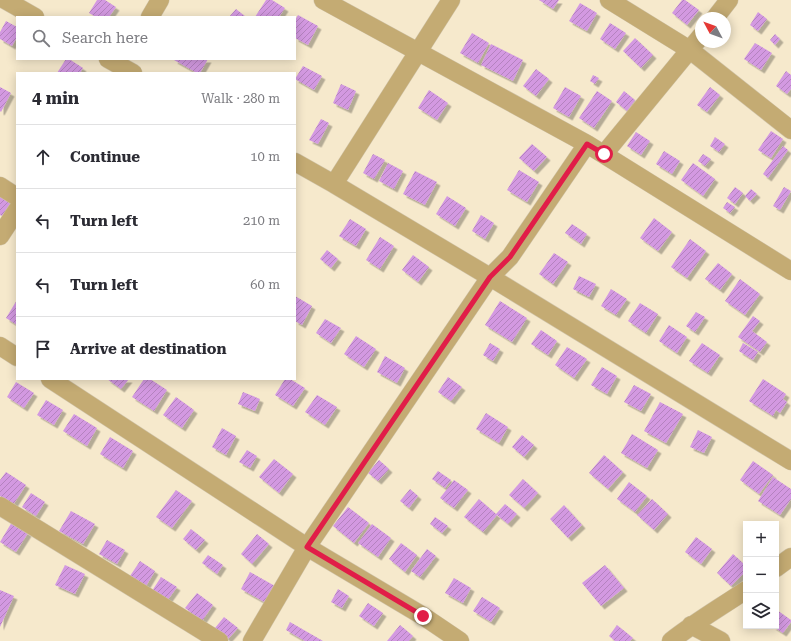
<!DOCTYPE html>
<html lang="en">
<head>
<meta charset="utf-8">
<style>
  :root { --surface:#fff; --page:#f7f7f7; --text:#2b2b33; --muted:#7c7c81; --line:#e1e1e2 }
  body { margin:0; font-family:"Roboto Serif",serif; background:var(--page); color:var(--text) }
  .controls { position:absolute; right:12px; bottom:12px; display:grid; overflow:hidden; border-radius:0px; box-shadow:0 2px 10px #0003 }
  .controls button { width:36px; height:36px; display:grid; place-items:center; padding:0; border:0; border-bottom:1px solid var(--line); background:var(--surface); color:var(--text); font:20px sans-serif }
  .compass { position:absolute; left:695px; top:12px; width:36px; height:36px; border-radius:50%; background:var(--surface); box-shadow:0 2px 10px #0003; rotate:311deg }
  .stop { position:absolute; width:12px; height:12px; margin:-9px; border:3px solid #e11d48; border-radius:50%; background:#fff }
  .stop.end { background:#e11d48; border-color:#fff; box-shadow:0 1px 4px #0008 }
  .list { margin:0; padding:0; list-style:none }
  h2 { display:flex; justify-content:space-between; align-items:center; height:52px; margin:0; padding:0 16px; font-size:17px }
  h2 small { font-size:13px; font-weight:400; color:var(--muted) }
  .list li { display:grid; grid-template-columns:26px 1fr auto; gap:12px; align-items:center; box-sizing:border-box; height:64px; padding:0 16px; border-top:1px solid var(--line) }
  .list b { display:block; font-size:15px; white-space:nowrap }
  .list em { font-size:13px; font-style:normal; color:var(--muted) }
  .icon { flex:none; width:22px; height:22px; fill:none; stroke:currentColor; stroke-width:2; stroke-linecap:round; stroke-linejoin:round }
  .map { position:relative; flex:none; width:791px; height:641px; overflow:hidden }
  .search { position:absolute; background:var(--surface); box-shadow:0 2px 10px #0003; left:16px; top:16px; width:280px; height:44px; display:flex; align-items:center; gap:10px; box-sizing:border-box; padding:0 14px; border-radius:0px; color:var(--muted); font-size:15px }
  .panel { position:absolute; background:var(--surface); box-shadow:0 2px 10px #0003; left:16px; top:72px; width:280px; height:308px; border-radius:0px }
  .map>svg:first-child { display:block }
</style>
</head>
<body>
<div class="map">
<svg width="791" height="641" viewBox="0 0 791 641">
  <defs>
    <pattern id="building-hatch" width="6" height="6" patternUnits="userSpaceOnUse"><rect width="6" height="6" fill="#d399e1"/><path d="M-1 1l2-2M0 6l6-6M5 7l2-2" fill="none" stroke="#b482bf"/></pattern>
    <filter id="shadow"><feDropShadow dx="3.5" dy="3.5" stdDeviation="0" flood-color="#0004"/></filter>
  </defs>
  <rect width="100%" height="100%" fill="#f6e9cc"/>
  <path fill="url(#building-hatch)" filter="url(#shadow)" d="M 97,0 L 105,0 L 116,7 L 109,17 L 96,17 L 89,13 Z
    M 266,0 L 272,0 L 285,8 L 279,17 L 255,17 Z
    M 539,0 L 559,0 L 553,9 Z
    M 682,0 L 685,0 L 699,10 L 687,25 L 672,13 Z
    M 580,3 L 597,13 L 587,31 L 569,21 Z
    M 236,9 L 246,17 L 229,17 Z
    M 758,12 L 767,19 L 758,31 L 750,25 Z
    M 298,15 L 318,26 L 308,45 L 295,38 L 295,20 Z
    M 6,21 L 17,27 L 17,37 L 12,46 L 0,39 L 0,32 Z
    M 610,23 L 626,33 L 615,49 L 600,39 Z
    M 472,33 L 489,43 L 478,63 L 460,53 Z
    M 775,34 L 780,39 L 775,45 L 770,40 Z
    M 635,38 L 653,55 L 641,68 L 623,51 Z
    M 755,43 L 772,53 L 761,70 L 744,59 Z
    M 491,44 L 523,60 L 513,81 L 481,65 Z
    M 66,59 L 69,59 L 83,68 L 80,73 L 57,73 Z
    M 175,59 L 208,59 L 200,73 L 197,73 L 174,60 Z
    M 303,66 L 322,76 L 314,90 L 295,79 Z
    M 536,69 L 549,79 L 536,96 L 523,86 Z
    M 786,71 L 791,75 L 791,89 L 787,94 L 776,86 Z
    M 593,75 L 599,78 L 595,84 L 590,81 Z
    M 341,84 L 356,91 L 348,110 L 333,103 Z
    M 0,87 L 11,93 L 1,112 L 0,111 Z
    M 565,87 L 581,96 L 569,117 L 553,108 Z
    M 710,87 L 720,95 L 707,112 L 697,105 Z
    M 429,90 L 448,103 L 437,120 L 418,108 Z
    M 597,91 L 612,101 L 594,128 L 579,118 Z
    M 624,91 L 635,100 L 627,111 L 616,102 Z
    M 321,119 L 329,123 L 318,144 L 309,140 Z
    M 771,131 L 783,139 L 771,158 L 758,150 Z
    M 636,132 L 650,141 L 641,155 L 627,146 Z
    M 715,137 L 725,144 L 719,152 L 710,146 Z
    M 532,144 L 547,157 L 534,171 L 519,158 Z
    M 783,146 L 788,150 L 768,178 L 763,174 Z
    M 664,151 L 680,161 L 672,174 L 656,164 Z
    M 373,154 L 385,160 L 374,179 L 363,173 Z
    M 703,154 L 711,159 L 705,166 L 698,161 Z
    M 388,163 L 403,171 L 394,189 L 379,181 Z
    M 693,163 L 715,179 L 703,196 L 681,180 Z
    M 519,170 L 539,182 L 527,202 L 507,190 Z
    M 415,171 L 437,182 L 425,205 L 403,194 Z
    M 735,187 L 743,193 L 735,204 L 727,198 Z
    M 784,187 L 791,191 L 780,210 L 773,206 Z
    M 751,189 L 757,194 L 750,201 L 745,196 Z
    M 2,195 L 12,203 L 2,216 L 0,215 L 0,198 Z
    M 447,196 L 466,208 L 455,226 L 436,214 Z
    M 727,202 L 735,207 L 730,213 L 723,208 Z
    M 481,215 L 494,223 L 485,239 L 472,231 Z
    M 654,218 L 672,232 L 658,251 L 640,238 Z
    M 350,219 L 366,229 L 356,246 L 339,236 Z
    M 572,224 L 587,234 L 581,244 L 565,233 Z
    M 380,237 L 394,246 L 380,269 L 366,260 Z
    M 690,239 L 706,251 L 687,278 L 671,267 Z
    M 327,250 L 338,259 L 331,268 L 320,259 Z
    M 554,253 L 568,262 L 553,284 L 539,274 Z
    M 413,255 L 429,267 L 418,282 L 402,270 Z
    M 718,263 L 732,274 L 720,290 L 705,279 Z
    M 579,276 L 596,284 L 589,297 L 573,289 Z
    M 740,279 L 760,294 L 745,315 L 725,301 Z
    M 611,289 L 627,299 L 616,315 L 601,306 Z
    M 295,296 L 312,306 L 302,325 L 295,321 Z
    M 17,300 L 17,325 L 6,318 Z
    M 500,301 L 527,318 L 512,342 L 485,325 Z
    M 640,303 L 658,314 L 646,333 L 628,321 Z
    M 696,312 L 705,317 L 695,332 L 686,326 Z
    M 753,316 L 760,321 L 752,331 L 767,342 L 760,352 L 738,337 Z
    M 325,319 L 341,328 L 331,343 L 316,333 Z
    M 669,325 L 687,337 L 677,353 L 659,341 Z
    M 541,330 L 557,341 L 548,355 L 531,344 Z
    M 356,336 L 376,349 L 364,367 L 344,354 Z
    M 490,343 L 500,349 L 493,361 L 483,355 Z
    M 702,343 L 720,355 L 708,373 L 689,361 Z
    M 743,343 L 758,352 L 753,360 L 739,351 Z
    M 567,347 L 587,359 L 574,378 L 555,365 Z
    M 385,356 L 405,368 L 397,383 L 377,372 Z
    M 602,367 L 617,376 L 607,394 L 591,385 Z
    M 448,377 L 462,387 L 451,401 L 438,392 Z
    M 107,379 L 129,379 L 121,389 Z
    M 144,379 L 150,379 L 167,390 L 154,411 L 132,397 Z
    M 285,379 L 290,379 L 305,388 L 293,406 L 275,395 Z
    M 763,379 L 786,394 L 783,399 L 787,402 L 780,413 L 776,410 L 773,416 L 749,401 Z
    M 16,382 L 34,393 L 24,408 L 7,397 Z
    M 634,385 L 651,394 L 641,411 L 624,402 Z
    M 243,392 L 260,399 L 255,411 L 238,404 Z
    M 317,395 L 337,407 L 325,425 L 305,412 Z
    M 176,397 L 194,410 L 182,428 L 163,415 Z
    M 46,400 L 63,410 L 54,425 L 37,415 Z
    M 660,402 L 683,414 L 666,443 L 644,431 Z
    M 486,413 L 508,427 L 499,443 L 476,429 Z
    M 74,414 L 97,428 L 87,446 L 63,431 Z
    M 222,428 L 236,436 L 226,455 L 212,447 Z
    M 698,430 L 712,437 L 704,453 L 690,447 Z
    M 632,434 L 658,450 L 647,468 L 621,453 Z
    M 522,435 L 534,445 L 524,457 L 512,447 Z
    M 110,437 L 133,451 L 123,468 L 100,454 Z
    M 247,450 L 257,456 L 250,468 L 239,462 Z
    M 604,455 L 623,472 L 608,489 L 589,473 Z
    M 274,459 L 293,474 L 279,493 L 259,477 Z
    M 379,460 L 389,469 L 378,481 L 368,473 Z
    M 753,461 L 773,475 L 759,494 L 740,480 Z
    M 438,471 L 451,480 L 445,488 L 432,479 Z
    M 6,472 L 26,485 L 13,505 L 0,496 L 0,480 Z
    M 773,477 L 791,489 L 791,499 L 780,515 L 758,501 Z
    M 523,479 L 538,493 L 524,508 L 509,495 Z
    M 454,480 L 468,490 L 454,508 L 440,498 Z
    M 629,482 L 647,496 L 635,512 L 617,499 Z
    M 410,489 L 418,496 L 409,508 L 400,501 Z
    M 176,490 L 192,501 L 172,528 L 156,517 Z
    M 31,493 L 45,502 L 36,516 L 22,507 Z
    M 479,499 L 496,514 L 505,504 L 517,514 L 508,524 L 497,515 L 483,532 L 464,517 Z
    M 652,499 L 668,514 L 654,530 L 637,515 Z
    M 564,505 L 582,525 L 568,538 L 550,519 Z
    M 348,507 L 369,523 L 354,543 L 333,526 Z
    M 71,511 L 95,524 L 83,544 L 59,531 Z
    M 435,517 L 448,526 L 442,533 L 430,524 Z
    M 12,522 L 28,533 L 16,552 L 0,542 Z
    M 372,524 L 391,538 L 378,557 L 358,543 Z
    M 191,529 L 205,540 L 196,550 L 183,539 Z
    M 257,534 L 269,544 L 252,564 L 241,554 Z
    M 696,537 L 712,549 L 701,564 L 685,552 Z
    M 107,540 L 125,550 L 117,564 L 99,554 Z
    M 401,543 L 417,555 L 405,572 L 389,559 Z
    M 427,549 L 436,556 L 420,577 L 411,571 Z
    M 733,554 L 746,566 L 746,571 L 731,586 L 717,573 Z
    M 208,555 L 223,565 L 217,574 L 202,563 Z
    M 140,561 L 155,571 L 146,586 L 130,576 Z
    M 65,565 L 85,574 L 75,594 L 55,585 Z
    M 605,565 L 624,588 L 601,606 L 582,583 Z
    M 250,572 L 275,586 L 266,603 L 241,589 Z
    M 161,577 L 177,587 L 167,601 L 152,591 Z
    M 454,578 L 471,588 L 463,603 L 445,593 Z
    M 338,589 L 349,596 L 342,608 L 331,602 Z
    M 0,590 L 14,596 L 0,627 Z
    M 197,593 L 213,605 L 202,621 L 185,608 Z
    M 482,597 L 500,608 L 491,622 L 473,611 Z
    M 368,603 L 383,613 L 374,626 L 359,616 Z
    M 777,610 L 791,620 L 791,622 L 783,633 L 772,626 L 776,626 Z
    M 224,617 L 238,628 L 228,639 L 215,628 Z
    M 290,622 L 323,641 L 305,641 L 286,630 Z
    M 400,625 L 413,636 L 409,641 L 387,641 Z
    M 617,625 L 633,638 L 630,641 L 615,641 L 609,636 Z"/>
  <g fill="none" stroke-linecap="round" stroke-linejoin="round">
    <g stroke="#d1c5ac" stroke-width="19">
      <path id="street" d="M 5,0 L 35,17
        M 323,0 L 587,144 L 791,271
        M 609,0 L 690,50 L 791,130
        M 150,17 L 160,0
        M 715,18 L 729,0
        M 108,59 L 133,73
        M 604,154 L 701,36
        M 295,162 L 334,184 L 490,277 L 791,461
        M 334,184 L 451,0
        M 0,186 L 17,197
        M 0,236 L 17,210
        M 0,346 L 17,357
        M 50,379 L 307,547 L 423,616 L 460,641
        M 0,506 L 219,641
        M 776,568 L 791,557
        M 691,625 L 721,641
        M 252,641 L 307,547 L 490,277 L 510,257 L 587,144
        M 671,641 C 695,622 721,607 746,590"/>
    </g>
    <use href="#street" stroke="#c4ab73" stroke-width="18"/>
  </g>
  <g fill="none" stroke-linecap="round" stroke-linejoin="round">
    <path stroke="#e11d48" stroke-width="5" d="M 423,616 L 307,547 L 490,277 L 510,257 L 587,144 L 604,154"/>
  </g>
</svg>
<div class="controls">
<button>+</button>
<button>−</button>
<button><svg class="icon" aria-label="layers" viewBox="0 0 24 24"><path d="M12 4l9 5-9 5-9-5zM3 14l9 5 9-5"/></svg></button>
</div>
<svg class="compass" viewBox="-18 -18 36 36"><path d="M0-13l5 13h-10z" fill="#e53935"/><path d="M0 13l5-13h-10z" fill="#7c7c81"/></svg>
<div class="stop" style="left:604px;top:154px"></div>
<div class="stop end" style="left:423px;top:616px"></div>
<div class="search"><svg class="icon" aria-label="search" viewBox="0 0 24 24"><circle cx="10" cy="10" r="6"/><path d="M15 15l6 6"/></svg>Search here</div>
<section class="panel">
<h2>4 min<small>Walk · 280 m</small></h2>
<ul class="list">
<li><svg class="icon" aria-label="ahead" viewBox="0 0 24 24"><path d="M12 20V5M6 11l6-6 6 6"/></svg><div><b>Continue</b></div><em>10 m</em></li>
<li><svg class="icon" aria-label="left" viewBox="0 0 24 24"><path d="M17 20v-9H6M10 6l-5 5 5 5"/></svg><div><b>Turn left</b></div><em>210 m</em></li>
<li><svg class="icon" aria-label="left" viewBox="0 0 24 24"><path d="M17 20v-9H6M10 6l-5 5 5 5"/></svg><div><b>Turn left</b></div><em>60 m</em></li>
<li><svg class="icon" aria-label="arrive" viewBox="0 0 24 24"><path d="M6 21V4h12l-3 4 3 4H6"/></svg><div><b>Arrive at destination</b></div></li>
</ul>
</section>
</div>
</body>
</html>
